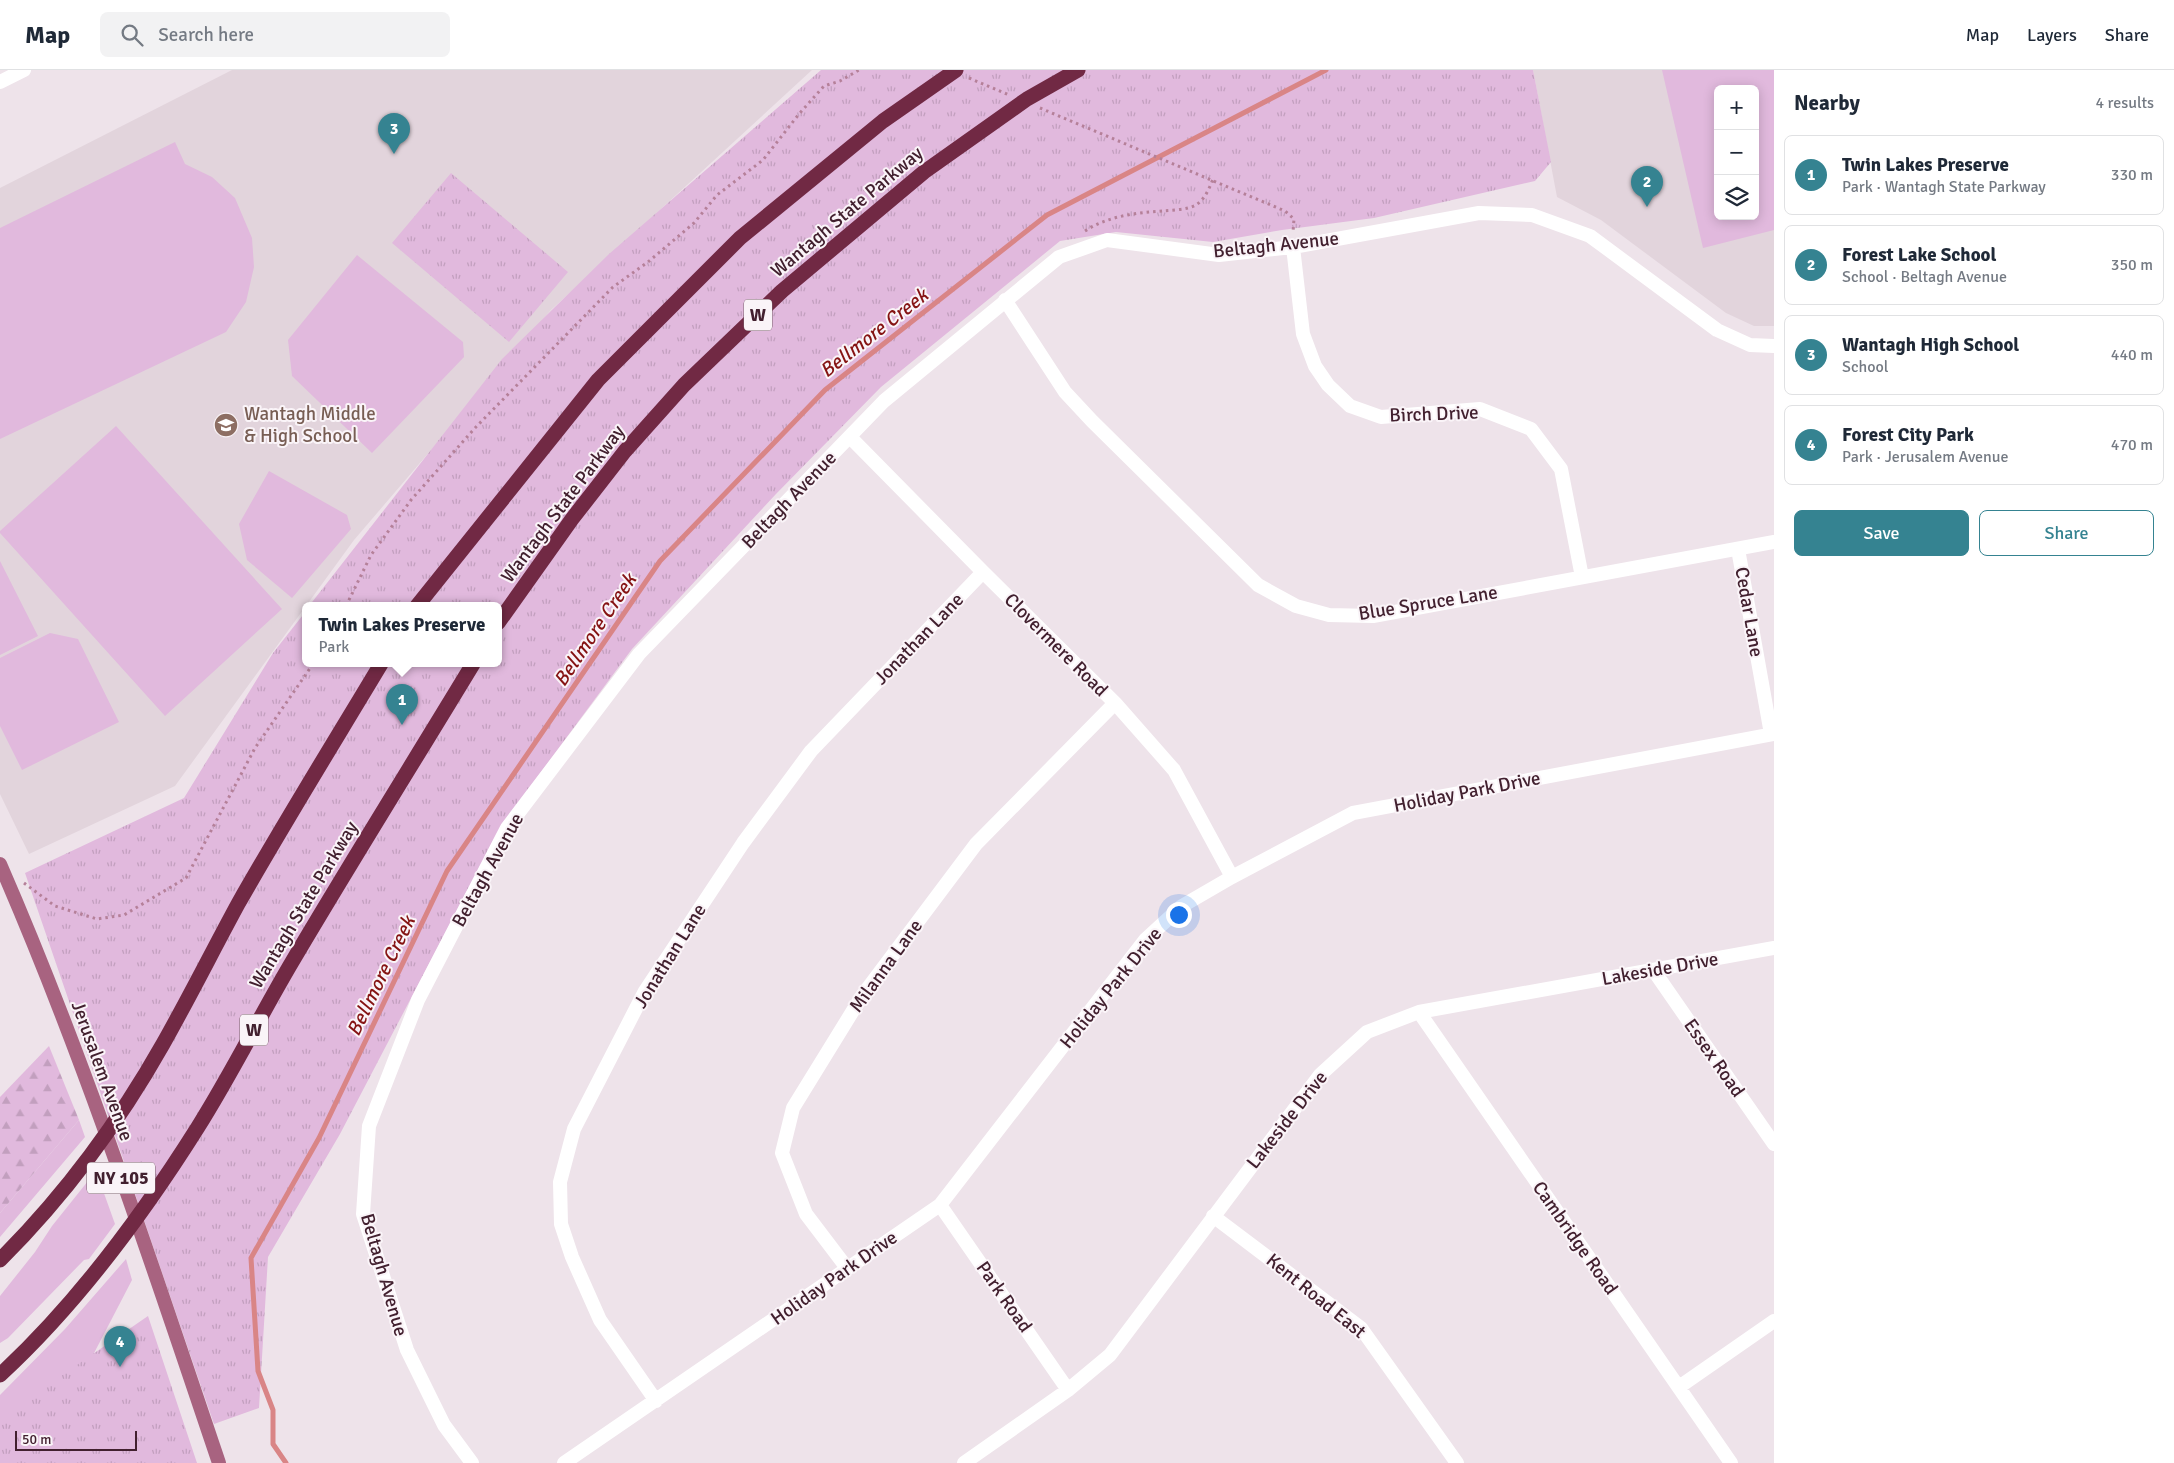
<!DOCTYPE html>
<html lang="en">
<head>
<meta charset="utf-8">
<style>
  :root { --surface:#fff; --page:#f2f2f3; --text:#1f2937; --muted:#747a83; --line:#e0e1e3; --accent:#358391 }
  body { margin:0; font-family:Signika,sans-serif; background:var(--page); color:var(--text) }
  .controls { position:absolute; right:15px; top:15px; display:grid; overflow:hidden; border-radius:8px; box-shadow:0 2px 12px #0003 }
  .controls button { width:45px; height:45px; display:grid; place-items:center; padding:0; border:0; border-bottom:1px solid var(--line); background:var(--surface); color:var(--text); font:25px sans-serif }
  .scale { position:absolute; left:15px; bottom:12px; width:122px; box-sizing:border-box; padding-left:5px; border:2px solid #42202f; border-top:0; font-size:14px; line-height:18px; white-space:nowrap; color:#42202f; -webkit-text-stroke:4px #faf4f8; paint-order:stroke }
  .you { position:absolute; left:1178px; top:844px; width:18px; height:18px; margin:-12px; border:4px solid #fff; border-radius:50%; background:#1a73e8; box-shadow:0 0 0 8px #1a73e833 }
  .badge { display:grid; place-items:center; width:32px; height:32px; border-radius:50%; background:var(--accent); color:#fff; font-size:16px; font-weight:700 }
  .pin { position:absolute; translate:-50% -41px; filter:drop-shadow(0 1px 2px #0008) }
  .pin::after { content:''; position:absolute; top:26px; width:18px; height:15px; background:inherit; clip-path:polygon(0 0,100% 0,50% 100%) }
  .popup { position:absolute; left:302px; top:532px; width:200px; height:65px; box-sizing:border-box; display:grid; place-content:center; border-radius:8px; background:var(--surface); filter:drop-shadow(0 1px 4px #0005); font-size:16px; white-space:nowrap; color:var(--muted) }
  .popup b { font-size:19px; color:var(--text) }
  .popup::after { content:''; position:absolute; left:50%; top:100%; margin-left:-10px; border:10px solid transparent; border-top-color:var(--surface) }
  .list { margin:0; padding:0; list-style:none }
  h2 { display:flex; justify-content:space-between; align-items:center; height:65px; margin:0; padding:0 20px; font-size:21px }
  h2 small { font-size:16px; font-weight:400; color:var(--muted) }
  .list li { display:grid; grid-template-columns:32px 1fr auto; gap:15px; align-items:center; box-sizing:border-box; height:80px; margin:0 10px 10px; padding:0 10px; border:1px solid var(--line); border-radius:8px }
  .list b { display:block; font-size:19px; white-space:nowrap }
  .list p { margin:0; font-size:16px; white-space:nowrap; color:var(--muted) }
  .list em { font-size:16px; font-style:normal; color:var(--muted) }
  .actions { display:flex; gap:10px; padding:15px 20px }
  .actions a { flex:1; padding:11px 0; border:1px solid var(--accent); border-radius:8px; text-align:center; font-size:18px; color:var(--accent) }
  .actions .main { background:var(--accent); color:#fff }
  .icon { flex:none; width:28px; height:28px; fill:none; stroke:currentColor; stroke-width:2; stroke-linecap:round; stroke-linejoin:round }
  .map { position:relative; flex:none; width:1774px; height:1393px; overflow:hidden }
  header { display:flex; align-items:center; gap:30px; box-sizing:border-box; height:70px; padding:0 25px; background:var(--surface); border-bottom:1px solid var(--line) }
  header strong { font-size:24px }
  nav { display:flex; gap:28px; margin-inline-start:auto; font-size:18px }
  .search { width:350px; height:45px; background:var(--page); display:flex; align-items:center; gap:12px; box-sizing:border-box; padding:0 18px; border-radius:8px; color:var(--muted); font-size:19px }
  main { display:flex }
  aside { flex:1; background:var(--surface) }
  .map>svg:first-child { display:block }
</style>
</head>
<body>
<header>
<strong>Map</strong>
<div class="search"><svg class="icon" aria-label="search" viewBox="0 0 24 24"><circle cx="10" cy="10" r="6"/><path d="M15 15l6 6"/></svg>Search here</div>
<nav><a>Map</a><a>Layers</a><a>Share</a></nav>
</header>
<main>
<div class="map">
<svg width="1774" height="1393" viewBox="0 0 1774 1393">
  <defs>
    <pattern id="forest-firs" width="22" height="20" patternUnits="userSpaceOnUse" patternTransform="scale(1.25)"><rect width="22" height="20" fill="#e1b9dd"/><path d="M5 1l3.5 6h-7zM16 11l3.5 6h-7z" fill="#c29fbe"/></pattern>
    <pattern id="park-tufts" width="24" height="20" patternUnits="userSpaceOnUse" patternTransform="scale(1.25)"><rect width="24" height="20" fill="#e1b9dd"/><path d="M3 7l-1-3M5 7V3M7 7l1-3M15 17l-1-3M17 17v-4M19 17l1-3" fill="none" stroke="#c29fbe"/></pattern>
  </defs>
  <rect width="100%" height="100%" fill="#eee3ea"/>
  <path fill="#e2d4dc" fill-rule="evenodd" d="M 232,0 L 812,0 L 551,240 L 354,470 L 175,716 L 29,784 L 0,724 L 0,118 Z
    M 1533,0 L 1774,0 L 1774,256 L 1754,256 L 1726,243 L 1601,150 L 1557,127 ZM 1718,19 L 1755,19 L 1755,146 L 1718,146 Z"/>
  <path fill="#e1b9dd" fill-rule="evenodd" d="M 1662,0 L 1774,0 L 1774,160 L 1703,178 ZM 1718,19 L 1755,19 L 1755,146 L 1718,146 Z
    M 175,72 L 185,94 L 212,107 L 235,128 L 252,168 L 254,197 L 246,232 L 226,262 L 0,369 L 0,158 Z
    M 357,185 L 463,272 L 464,287 L 372,383 L 292,306 L 288,270 Z
    M 116,356 L 282,539 L 165,646 L 0,463 L 0,461 Z
    M 269,401 L 347,445 L 351,459 L 292,528 L 247,490 L 239,454 Z
    M 0,491 L 38,566 L 0,585 Z
    M 50,563 L 78,569 L 119,652 L 22,700 L 0,656 L 0,588 Z
    M 79,1050 L 85,1067 L 0,1167 L 0,1143 Z
    M 96,1101 L 115,1154 L 89,1189 L 84,1190 L 8,1268 L 0,1273 L 0,1226 L 35,1182 L 52,1156 Z
    M 126,1189 L 132,1210 L 92,1287 L 0,1366 L 0,1325 L 65,1259 Z"/>
  <path fill="url(#forest-firs)" d="M 49,976 L 79,1050 L 0,1143 L 0,1027 Z"/>
  <path fill="url(#park-tufts)" d="M 821,0 L 1533,0 L 1551,92 L 1535,111 L 1374,148 L 1282,160 L 1213,172 L 1116,162 L 1060,171 L 881,317 L 776,424 L 632,579 L 501,756 L 340,1064 L 268,1187 L 259,1338 L 214,1354 L 25,803 L 184,728 L 273,583 L 306,541 L 306,594 L 498,594 L 498,536 L 309,536 L 502,289 L 609,184 Z
    M 451,103 L 568,202 L 509,272 L 392,173 Z
    M 148,1246 L 197,1393 L 0,1393 L 0,1348 Z"/>
  <g fill="none" stroke-linecap="round" stroke-linejoin="round">
    <path stroke="#d98586" stroke-width="5" d="M 286,1393 L 273,1374 L 273,1340 L 258,1301 L 251,1188 L 319,1068 L 447,801 L 660,491 L 825,320 L 1047,145 L 1326,0"/>
    <path stroke="#b58099" stroke-width="3" stroke-dasharray="2.5 4" stroke-linecap="butt" d="M 969,8 L 1009,25
      M 1040,38 L 1285,141 L 1294,149 L 1293,162
      M 1085,161 C 1108,146 1135,143 1162,141 C 1173,140 1187,140 1196,135 C 1205,129 1209,119 1213,109
      M 346,536 L 371,485 L 411,430 L 475,358 L 613,217 L 648,192 L 694,153 L 717,125 L 763,90 L 799,44 L 824,16 L 840,11 L 859,0
      M 24,813 L 55,836 L 97,849 L 124,845 L 186,808 L 255,678 L 313,594"/>
    <path stroke="#fff" stroke-width="14" d="M 0,12 L 24,0
      M 1293,177 L 1303,264 L 1315,296 L 1328,315 L 1350,336 L 1381,347 L 1480,339 L 1531,359 L 1561,399 L 1582,507
      M 1005,230 L 1065,322 L 1092,351 L 1258,515 L 1296,536 L 1329,545 L 1373,546 L 1774,472
      M 850,367 L 983,502 L 1115,633 L 1174,700 L 1232,807
      M 1738,479 L 1771,664
      M 1654,901 L 1774,1074
      M 1419,942 L 1731,1393
      M 940,1135 L 1068,1320
      M 1213,1146 L 1361,1258 L 1457,1393
      M 847,1198 L 806,1144 L 782,1083 L 793,1038 L 862,926 L 976,774 L 1115,633
      M 1679,1317 L 1774,1251
      M 656,1331 L 600,1250 L 572,1187 L 561,1154 L 560,1112 L 574,1059 L 645,921 L 743,773 L 811,681 L 983,502
      M 472,1393 L 444,1355 L 407,1280 L 363,1144 L 369,1056 L 418,930 L 507,758 L 639,584 L 884,331 L 1059,187 L 1107,170 L 1219,185 L 1293,177 L 1479,143 L 1532,145 L 1590,166 L 1717,260 L 1750,275 L 1774,276
      M 564,1393 L 940,1135 L 1145,870 L 1182,836 L 1232,807 L 1353,743 L 1774,664
      M 964,1393 L 1068,1320 L 1110,1285 L 1320,1005 L 1367,962 L 1419,942 L 1774,878"/>
    <path stroke="#a86380" stroke-width="14" d="M 0,794 C 85,989 151,1192 219,1393"/>
    <path stroke="#712944" stroke-width="15" d="M 417,536 L 598,310 L 740,168 L 883,51 L 956,0
      M 498,553 L 572,449 L 625,381 L 684,315 L 782,221 L 924,102 L 1027,29 L 1078,0
      M 0,1190 C 63,1127 119,1052 163,974 C 189,928 213,880 238,834 C 284,753 333,674 381,594
      M 0,1305 C 78,1233 142,1146 198,1057 C 232,1003 260,946 292,892 C 351,792 413,693 473,594"/>
  </g>
  <defs>
    <g id="school-disc" transform="scale(1.25)"><circle r="9.5" fill="#8d6e63" stroke="#faf4f8"/><path d="M0-5L7-2L0 1L-7-2ZM-4 1L0 2.5L4 1V4Q0 6-4 4Z" fill="#fff"/></g>
  </defs>
  <g fill-rule="evenodd">
    <use href="#school-disc" x="226" y="355"/>
  </g>
  <g text-anchor="middle" dominant-baseline="central" stroke-width="4" stroke-linejoin="round" paint-order="stroke">
    <g fill="#faf4f8" stroke="#79606b" stroke-width="1">
      <rect x="744" y="229.5" width="28" height="31" rx="4"/>
      <rect x="240" y="944.5" width="28" height="31" rx="4"/>
      <rect x="87" y="1092.5" width="68" height="31" rx="4"/>
    </g>
    <g font-size="18" font-weight="bold" fill="#42202f">
      <text x="758" y="245">W</text>
      <text x="254" y="960">W</text>
      <text x="121" y="1108">NY 105</text>
    </g>
    <g font-size="19" fill="#42202f" stroke="#faf4f8">
      <text transform="translate(847 142) rotate(-40)">Wantagh State Parkway</text>
      <text transform="translate(1276 175) rotate(-6)">Beltagh Avenue</text>
      <text transform="translate(1434 344) rotate(-2)">Birch Drive</text>
      <text transform="translate(789 430) rotate(-46)">Beltagh Avenue</text>
      <text transform="translate(563 434) rotate(-53)">Wantagh State Parkway</text>
      <text transform="translate(1428 533) rotate(-9)">Blue Spruce Lane</text>
      <text transform="translate(1749 542) rotate(80)">Cedar Lane</text>
      <text transform="translate(919 569) rotate(-46)">Jonathan Lane</text>
      <text transform="translate(1056 575) rotate(45)">Clovermere Road</text>
      <text transform="translate(1467 722) rotate(-11)">Holiday Park Drive</text>
      <text transform="translate(488 800) rotate(-61)">Beltagh Avenue</text>
      <text transform="translate(304 835) rotate(-59)">Wantagh State Parkway</text>
      <text transform="translate(670 886) rotate(-58)">Jonathan Lane</text>
      <text transform="translate(886 896) rotate(-54)">Milanna Lane</text>
      <text transform="translate(1660 899) rotate(-10)">Lakeside Drive</text>
      <text transform="translate(1111 918) rotate(-51)">Holiday Park Drive</text>
      <text transform="translate(1714 988) rotate(55)">Essex Road</text>
      <text transform="translate(102 1001) rotate(70)">Jerusalem Avenue</text>
      <text transform="translate(1287 1050) rotate(-52)">Lakeside Drive</text>
      <text transform="translate(1575 1168) rotate(55)">Cambridge Road</text>
      <text transform="translate(384 1205) rotate(74)">Beltagh Avenue</text>
      <text transform="translate(834 1208) rotate(-35)">Holiday Park Drive</text>
      <text transform="translate(1316 1226) rotate(39)">Kent Road East</text>
      <text transform="translate(1004 1227) rotate(55)">Park Road</text>
    </g>
    <g font-size="19" fill="#785e54" stroke="#faf4f8" text-anchor="start">
      <text x="244" y="344">Wantagh Middle<tspan x="244" dy="22">&amp; High School</tspan></text>
    </g>
    <g font-size="20" font-style="italic" fill="#851313" stroke="#faf4f8">
      <text transform="translate(874 263) rotate(-38)">Bellmore Creek</text>
      <text transform="translate(595 560) rotate(-56)">Bellmore Creek</text>
      <text transform="translate(381 906) rotate(-64)">Bellmore Creek</text>
    </g>
  </g>
</svg>
<div class="controls">
<button>+</button>
<button>−</button>
<button><svg class="icon" aria-label="layers" viewBox="0 0 24 24"><path d="M12 4l9 5-9 5-9-5zM3 14l9 5 9-5"/></svg></button>
</div>
<div class="scale">50 m</div>
<div class="you"></div>
<div class="pin badge" style="left:402px;top:655px">1</div>
<div class="popup"><b>Twin Lakes Preserve</b>Park</div>
<div class="pin badge" style="left:1647px;top:137px">2</div>
<div class="pin badge" style="left:394px;top:84px">3</div>
<div class="pin badge" style="left:120px;top:1297px">4</div>
</div>
<aside>
<h2>Nearby<small>4 results</small></h2>
<ul class="list">
<li><span class="badge">1</span><div><b>Twin Lakes Preserve</b><p>Park · Wantagh State Parkway</p></div><em>330 m</em></li>
<li><span class="badge">2</span><div><b>Forest Lake School</b><p>School · Beltagh Avenue</p></div><em>350 m</em></li>
<li><span class="badge">3</span><div><b>Wantagh High School</b><p>School</p></div><em>440 m</em></li>
<li><span class="badge">4</span><div><b>Forest City Park</b><p>Park · Jerusalem Avenue</p></div><em>470 m</em></li>
</ul>
<div class="actions"><a class="main">Save</a><a>Share</a></div>
</aside>
</main>
</body>
</html>
